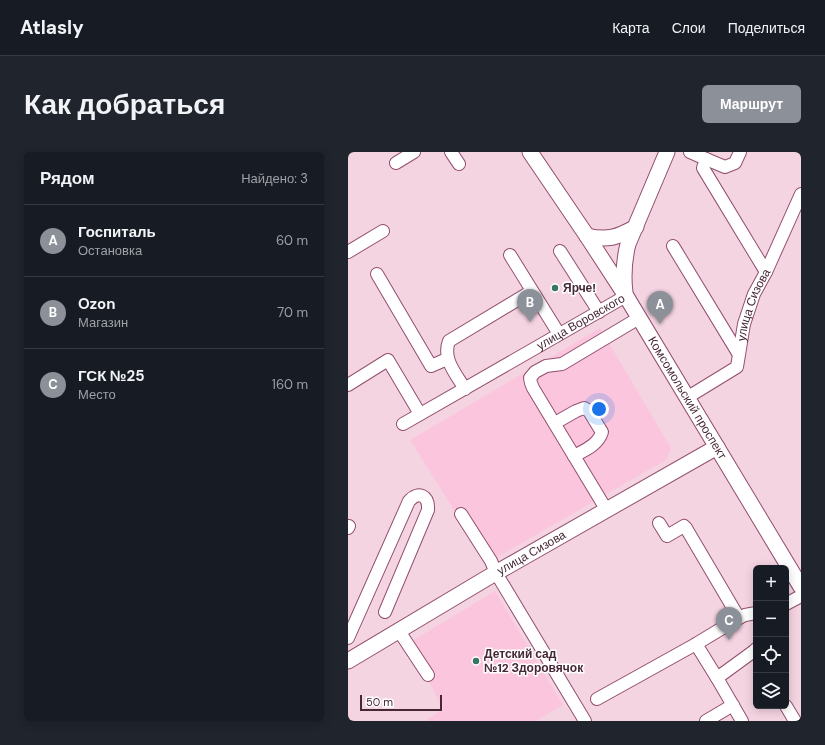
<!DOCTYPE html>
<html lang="ru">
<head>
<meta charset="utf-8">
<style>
  :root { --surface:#171b24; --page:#20242c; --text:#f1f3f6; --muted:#9ea1a6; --line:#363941; --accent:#8c9099 }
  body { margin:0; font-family:"DM Sans",sans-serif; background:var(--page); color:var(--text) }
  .controls { position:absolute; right:12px; bottom:12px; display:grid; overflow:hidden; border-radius:6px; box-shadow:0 2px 10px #0003 }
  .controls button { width:36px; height:36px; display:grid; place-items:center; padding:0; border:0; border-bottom:1px solid var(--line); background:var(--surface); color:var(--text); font:20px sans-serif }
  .scale { position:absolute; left:12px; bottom:10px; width:82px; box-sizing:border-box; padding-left:4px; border:2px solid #462735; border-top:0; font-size:11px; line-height:14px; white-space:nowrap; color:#462735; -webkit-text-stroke:3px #fff; paint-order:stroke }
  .you { position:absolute; left:251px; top:257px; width:14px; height:14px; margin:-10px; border:3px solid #fff; border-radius:50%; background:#1a73e8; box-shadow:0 0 0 6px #1a73e833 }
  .badge { display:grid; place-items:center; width:26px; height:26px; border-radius:50%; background:var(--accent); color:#fff; font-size:13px; font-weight:700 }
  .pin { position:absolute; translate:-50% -33px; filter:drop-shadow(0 1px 2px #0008) }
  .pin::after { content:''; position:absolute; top:21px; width:14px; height:12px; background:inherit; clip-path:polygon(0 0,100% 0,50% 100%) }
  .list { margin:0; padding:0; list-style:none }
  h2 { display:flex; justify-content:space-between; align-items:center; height:52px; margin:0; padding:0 16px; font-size:17px }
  h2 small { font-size:13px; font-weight:400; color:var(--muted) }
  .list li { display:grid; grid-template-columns:26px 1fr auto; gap:12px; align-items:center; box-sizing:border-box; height:72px; padding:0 16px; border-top:1px solid var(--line) }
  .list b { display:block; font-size:15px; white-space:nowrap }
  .list p { margin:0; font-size:13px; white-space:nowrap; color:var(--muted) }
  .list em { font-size:13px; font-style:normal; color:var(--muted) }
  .icon { flex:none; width:22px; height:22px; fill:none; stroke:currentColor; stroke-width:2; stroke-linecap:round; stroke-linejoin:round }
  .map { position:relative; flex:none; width:453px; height:569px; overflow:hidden; border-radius:6px }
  header { display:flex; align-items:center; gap:24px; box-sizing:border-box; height:56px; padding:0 20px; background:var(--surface); border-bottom:1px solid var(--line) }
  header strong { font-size:19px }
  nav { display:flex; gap:22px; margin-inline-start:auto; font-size:14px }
  .intro { display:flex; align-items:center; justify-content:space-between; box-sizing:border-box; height:96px; padding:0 24px }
  h1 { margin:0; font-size:28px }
  .button { padding:10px 18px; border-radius:6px; background:var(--accent); color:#fff; font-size:14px; font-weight:700 }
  main { display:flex; gap:24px; padding:0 24px }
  aside { flex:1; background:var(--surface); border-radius:6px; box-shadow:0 2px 10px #0003 }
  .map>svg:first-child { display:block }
</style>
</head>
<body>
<header>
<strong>Atlasly</strong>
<nav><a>Карта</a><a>Слои</a><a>Поделиться</a></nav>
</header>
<div class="intro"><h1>Как добраться</h1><a class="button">Маршрут</a></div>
<main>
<aside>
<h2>Рядом<small>Найдено: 3</small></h2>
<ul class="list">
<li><span class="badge">A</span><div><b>Госпиталь</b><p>Остановка</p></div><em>60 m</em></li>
<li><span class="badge">B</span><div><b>Ozon</b><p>Магазин</p></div><em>70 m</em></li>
<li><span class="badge">C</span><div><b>ГСК №25</b><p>Место</p></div><em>160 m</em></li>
</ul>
</aside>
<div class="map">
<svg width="453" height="569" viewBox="0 0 453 569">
  <rect width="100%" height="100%" fill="#f5d4e2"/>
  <path fill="#fbc6dd" d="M 252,176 L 323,296 L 318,308 L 139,411 L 62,288 Z
    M 147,439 L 215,553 L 188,569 L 77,569 L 95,557 L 78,524 L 57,493 Z"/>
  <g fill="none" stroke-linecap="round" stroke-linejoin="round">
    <g stroke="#934e6f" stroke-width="14">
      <g id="minor">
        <path d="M 103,0 L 111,12"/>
        <path d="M 342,0 L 358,7 L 355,16 L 418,120"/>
        <path d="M 358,7 L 377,15 L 387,11 L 392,0"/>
        <path d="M 48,11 L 66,0"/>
        <path d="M 325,94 L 390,201"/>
        <path d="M 212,99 L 251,160"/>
        <path d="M 0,100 L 35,79"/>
        <path d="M 162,103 L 211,182"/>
        <path d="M 29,122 L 83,214 L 99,207"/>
        <path d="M 0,233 L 40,208 L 72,262"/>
        <path d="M 117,237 C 108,222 94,207 101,189 L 184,139"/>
        <path id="s1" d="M 340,245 L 389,215 L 396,172 L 406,142 L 418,120 L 453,42"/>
        <path d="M 207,271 L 228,259 L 236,256 L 241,259 L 252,277 L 254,280 C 250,293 237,298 226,304"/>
        <path id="s2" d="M 55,272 L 278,144"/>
        <path d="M 258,357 L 185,236 L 183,231 L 182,226 L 187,220 L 198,214 L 214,212 L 291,166"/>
        <path d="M 113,362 L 143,409 L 148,421 L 237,569"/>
        <path d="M 311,371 L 319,384 L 336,374 L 338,376 L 391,466 L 397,463 L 408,461"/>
        <path d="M 0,376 L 1,374"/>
        <path d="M 438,452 L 453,444"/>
        <path d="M 51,479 L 80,523"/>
        <path d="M 0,486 L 61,349 C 71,338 81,344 80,358 L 37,460"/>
        <path d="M 348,492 L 369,526"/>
        <path d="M 249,547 L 348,492 L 391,466"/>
        <path d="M 438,554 L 447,569"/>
        <path d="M 358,569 L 385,553"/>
        <path d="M 394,569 L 369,526 L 406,499 L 408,497"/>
      </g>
    </g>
    <g stroke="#934e6f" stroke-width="17">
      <g id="major">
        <path id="s3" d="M 182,0 L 239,84 L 278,144 L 453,435"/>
        <path d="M 239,84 C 260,89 270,85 288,75"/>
        <path d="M 277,141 C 275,124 276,108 280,92 L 319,0"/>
        <path id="s4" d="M 0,509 L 139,426 L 369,295"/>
      </g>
    </g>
    <use href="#minor" stroke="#fff" stroke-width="12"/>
    <use href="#major" stroke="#fff" stroke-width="15"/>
  </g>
  <g fill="#377663" stroke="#fff" stroke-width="1.5">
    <circle cx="207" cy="136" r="4"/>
    <circle cx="128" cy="509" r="4"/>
  </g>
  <g text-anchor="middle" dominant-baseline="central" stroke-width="3" stroke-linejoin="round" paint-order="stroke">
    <g font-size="12" font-weight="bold" fill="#462735" stroke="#fff" text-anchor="start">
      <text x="215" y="136">Ярче!</text>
      <text x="136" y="502">Детский сад<tspan x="136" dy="14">№12 Здоровячок</tspan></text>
    </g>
    <g font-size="12" fill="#462735" stroke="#fff">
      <text stroke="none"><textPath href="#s1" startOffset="122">улица Сизова</textPath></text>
      <text stroke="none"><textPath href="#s2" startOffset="205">улица Воровского</textPath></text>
      <text stroke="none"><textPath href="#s3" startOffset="292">Комсомольский проспект</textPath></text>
      <text stroke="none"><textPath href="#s4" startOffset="213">улица Сизова</textPath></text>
    </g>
  </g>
</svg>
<div class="controls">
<button>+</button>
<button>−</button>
<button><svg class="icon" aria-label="locate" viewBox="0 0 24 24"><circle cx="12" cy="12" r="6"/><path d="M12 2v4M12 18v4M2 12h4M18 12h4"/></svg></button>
<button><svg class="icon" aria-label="layers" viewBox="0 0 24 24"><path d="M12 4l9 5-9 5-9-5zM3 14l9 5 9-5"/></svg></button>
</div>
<div class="scale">50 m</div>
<div class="you"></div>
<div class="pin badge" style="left:312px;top:172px">A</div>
<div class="pin badge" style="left:182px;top:170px">B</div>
<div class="pin badge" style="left:381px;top:488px">C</div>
</div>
</main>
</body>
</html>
